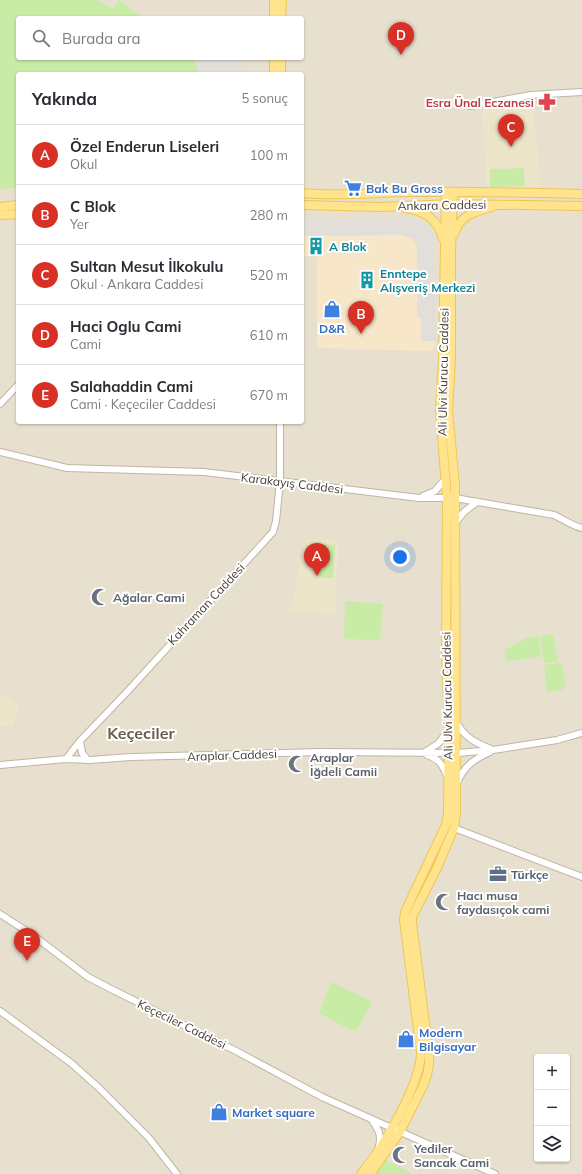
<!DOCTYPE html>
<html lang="tr">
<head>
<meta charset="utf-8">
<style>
  :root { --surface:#fff; --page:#f2f2f3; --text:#2b2b33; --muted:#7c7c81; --line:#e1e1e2; --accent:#d93025 }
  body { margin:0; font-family:Mulish,sans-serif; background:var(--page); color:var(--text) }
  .controls { position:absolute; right:12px; bottom:12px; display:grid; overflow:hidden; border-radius:4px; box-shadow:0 1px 3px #0004 }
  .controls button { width:36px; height:36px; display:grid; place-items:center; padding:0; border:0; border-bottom:1px solid var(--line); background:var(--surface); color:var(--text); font:20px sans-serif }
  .you { position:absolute; left:400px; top:557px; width:14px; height:14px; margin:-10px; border:3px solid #fff; border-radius:50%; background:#1a73e8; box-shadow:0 0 0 6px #1a73e833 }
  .badge { display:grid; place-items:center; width:26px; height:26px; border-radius:50%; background:var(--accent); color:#fff; font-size:13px; font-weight:700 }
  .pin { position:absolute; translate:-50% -33px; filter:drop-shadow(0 1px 2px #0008) }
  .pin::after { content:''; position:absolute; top:21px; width:14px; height:12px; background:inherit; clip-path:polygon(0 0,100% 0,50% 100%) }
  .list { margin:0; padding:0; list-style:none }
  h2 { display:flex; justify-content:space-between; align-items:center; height:52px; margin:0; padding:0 16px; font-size:17px }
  h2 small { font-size:13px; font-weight:400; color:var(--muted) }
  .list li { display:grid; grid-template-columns:26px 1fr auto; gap:12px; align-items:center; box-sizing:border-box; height:60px; padding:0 16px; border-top:1px solid var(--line) }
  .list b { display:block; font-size:15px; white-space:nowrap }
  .list p { margin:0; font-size:13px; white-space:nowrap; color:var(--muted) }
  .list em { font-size:13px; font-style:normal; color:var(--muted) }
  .icon { flex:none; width:22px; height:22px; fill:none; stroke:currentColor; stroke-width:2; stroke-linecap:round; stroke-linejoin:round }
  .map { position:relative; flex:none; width:582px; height:1174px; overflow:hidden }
  .search { position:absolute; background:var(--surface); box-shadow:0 1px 3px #0004; left:16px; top:16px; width:288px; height:44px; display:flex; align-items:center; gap:10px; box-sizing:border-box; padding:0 14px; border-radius:4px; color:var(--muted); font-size:15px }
  .panel { position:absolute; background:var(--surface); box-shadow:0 1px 3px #0004; left:16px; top:72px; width:288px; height:352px; border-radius:4px }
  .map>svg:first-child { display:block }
</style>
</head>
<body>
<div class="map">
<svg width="582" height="1174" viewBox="0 0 582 1174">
  <rect width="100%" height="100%" fill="#f2eee1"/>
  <path fill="#e7e0ce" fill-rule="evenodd" d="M 0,0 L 582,0 L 582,1174 L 0,1174 ZM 18,18 L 302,18 L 302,58 L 18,58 ZM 18,74 L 302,74 L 302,422 L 18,422 ZM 537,1057 L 567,1057 L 567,1159 L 537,1159 Z"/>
  <path fill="#f7e6c8" d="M 413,219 L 422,222 L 429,227 L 433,233 L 434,238 L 436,341 L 435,346 L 431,350 L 425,351 L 317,348 L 317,257 L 302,256 L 302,220 Z"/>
  <path fill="#ede5c9" d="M 532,97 L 541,187 L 487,188 L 482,106 Z
    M 306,539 L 338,541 L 335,614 L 290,611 Z
    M 0,695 L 5,697 L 20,707 L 12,727 L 0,725 Z"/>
  <path fill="#c8eba5" d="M 0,0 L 97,0 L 113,9 L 120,0 L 142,18 L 18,18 L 18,58 L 191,58 L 194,61 L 200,74 L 18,74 L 18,188 L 0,189 Z
    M 524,168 L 525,186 L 490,187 L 490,169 Z
    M 320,544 L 335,545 L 333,578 L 318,577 Z
    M 345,601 L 383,604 L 380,640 L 346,639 L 344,635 Z
    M 553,634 L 558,661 L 544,663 L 540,636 Z
    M 538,636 L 541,657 L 506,661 L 505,650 L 526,638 Z
    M 562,663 L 565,686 L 562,690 L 547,692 L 544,665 Z
    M 331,982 L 371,1001 L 371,1005 L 357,1029 L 352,1031 L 319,1013 Z
    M 384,1159 L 413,1174 L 374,1174 Z"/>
  <path fill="#e2dfda" d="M 191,58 L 242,58 L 243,74 L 200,74 L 194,61 Z
    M 413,219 L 422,222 L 427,225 L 431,229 L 434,235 L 436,341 L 421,341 L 421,318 L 417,318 L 417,247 L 413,239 L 403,235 L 302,236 L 302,220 Z"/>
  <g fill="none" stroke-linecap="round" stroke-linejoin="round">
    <g stroke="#beb6a3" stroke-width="8">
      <path id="minor" d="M 470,106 L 531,95 L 582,92
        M 0,404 L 18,385
        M 0,452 L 67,468 L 204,472 L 419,498 L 455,498 L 554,515 C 563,519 572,526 582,528
        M 423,496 L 435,491 L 446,478
        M 455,523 L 464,512 L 477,502
        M 456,722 C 465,738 476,743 491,749
        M 80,741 L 82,753 L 88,760
        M 425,752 L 439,743 L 448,730
        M 427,755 C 438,758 443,765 447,776
        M 66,759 L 80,741 L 126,693 L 273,532 L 276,521 L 280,481 L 280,422
        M 0,765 L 66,759 L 90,760 L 131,757 L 320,752 L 457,753 L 493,750 L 557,740 L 582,733
        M 457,783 C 464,766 474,759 490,752
        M 454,828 L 582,877
        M 0,914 L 34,936 L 88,977 L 111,989 L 236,1051 L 322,1097 L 495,1174
        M 0,1011 L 71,1063 L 99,1088 L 149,1138 L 177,1174
        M 372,1120 C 378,1129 382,1135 379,1146"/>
    </g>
    <g stroke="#eec753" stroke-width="10">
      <path id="major" d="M 274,0 L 274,18
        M 281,18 L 282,0
        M 274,58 L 274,74
        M 281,74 L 281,58
        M 302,193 C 340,197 377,192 415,192 C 470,191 526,193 582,194
        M 302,205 L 379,207 L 453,204 L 582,206
        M 0,207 L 18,205
        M 405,208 C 425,211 438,219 443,239
        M 0,215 L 18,214
        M 454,234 C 461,214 474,212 492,207
        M 361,1174 C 382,1149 420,1086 421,1053 L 404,920 L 405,912 L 446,825 L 448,813 L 449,729 L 446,648 L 447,498 L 440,411 L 443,357 L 446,192
        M 370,1174 L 400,1132 L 422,1088 L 427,1075 L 429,1064 L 429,1054 L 412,923 L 412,917 L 436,870 L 454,828 L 456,812 L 455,485 L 448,411 L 451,358 L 451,253 L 453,192"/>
    </g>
    <use href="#minor" stroke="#fff" stroke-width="6"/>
    <use href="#major" stroke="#ffe48d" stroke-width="8"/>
  </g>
  <defs>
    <g id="pharmacy-bare" transform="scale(1.38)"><path d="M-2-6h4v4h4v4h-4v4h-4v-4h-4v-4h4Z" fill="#e0444e" stroke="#fff" stroke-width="2.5" paint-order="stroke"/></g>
    <g id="supermarket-bare" transform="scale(1.38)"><path d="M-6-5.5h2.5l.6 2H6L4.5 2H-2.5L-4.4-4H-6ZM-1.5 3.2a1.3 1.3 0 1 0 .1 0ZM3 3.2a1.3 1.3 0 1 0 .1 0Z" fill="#3f7fe0" stroke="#fff" stroke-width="2.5" paint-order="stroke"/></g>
    <g id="building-bare" transform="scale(1.38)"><path d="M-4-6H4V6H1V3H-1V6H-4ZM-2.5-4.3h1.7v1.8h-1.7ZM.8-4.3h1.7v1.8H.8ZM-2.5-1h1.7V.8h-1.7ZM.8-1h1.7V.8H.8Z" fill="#0f9aa8" stroke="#fff" stroke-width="2.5" paint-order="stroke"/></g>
    <g id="shop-bare" transform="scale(1.38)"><path d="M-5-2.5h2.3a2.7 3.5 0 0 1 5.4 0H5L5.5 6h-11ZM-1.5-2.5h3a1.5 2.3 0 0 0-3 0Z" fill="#3f7fe0" stroke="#fff" stroke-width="2.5" paint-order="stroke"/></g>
    <g id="mosque-bare" transform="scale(1.38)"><path d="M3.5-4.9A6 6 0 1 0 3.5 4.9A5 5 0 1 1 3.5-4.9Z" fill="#6b7280" stroke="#fff" stroke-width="2.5" paint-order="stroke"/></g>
    <g id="office-bare" transform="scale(1.38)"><path d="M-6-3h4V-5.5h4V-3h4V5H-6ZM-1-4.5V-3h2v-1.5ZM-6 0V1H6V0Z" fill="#5c6f8a" stroke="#fff" stroke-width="2.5" paint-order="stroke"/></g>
  </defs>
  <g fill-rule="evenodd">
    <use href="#pharmacy-bare" x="547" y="102"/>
    <use href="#supermarket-bare" x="353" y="188"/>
    <use href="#building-bare" x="316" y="246"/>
    <use href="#building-bare" x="367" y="280"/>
    <use href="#shop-bare" x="332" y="309"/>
    <use href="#mosque-bare" x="100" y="597"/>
    <use href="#mosque-bare" x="297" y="764"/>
    <use href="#office-bare" x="498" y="874"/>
    <use href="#mosque-bare" x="444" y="902"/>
    <use href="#shop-bare" x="406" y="1039"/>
    <use href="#shop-bare" x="219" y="1112"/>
    <use href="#mosque-bare" x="401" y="1155"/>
  </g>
  <g text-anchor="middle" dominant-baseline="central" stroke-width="4" stroke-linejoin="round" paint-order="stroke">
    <g font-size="12" font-weight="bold" fill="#be3a42" stroke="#fff" text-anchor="end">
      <text x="534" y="102">Esra Ünal Eczanesi</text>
    </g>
    <g font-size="12" font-weight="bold" fill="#366cbe" stroke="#fff" text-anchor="start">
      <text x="366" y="188">Bak Bu Gross</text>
      <text x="332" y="328" text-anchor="middle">D&amp;R</text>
      <text x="419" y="1032">Modern<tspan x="419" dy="14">Bilgisayar</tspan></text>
      <text x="232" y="1112">Market square</text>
    </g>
    <g font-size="12" fill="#443d31" stroke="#fff">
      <text transform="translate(442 205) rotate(-1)">Ankara Caddesi</text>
      <text transform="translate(443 372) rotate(-89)">Ali Ulvi Kurucu Caddesi</text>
      <text transform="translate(292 483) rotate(7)">Karakayış Caddesi</text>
      <text transform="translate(206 604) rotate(-47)">Kahraman Caddesi</text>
      <text transform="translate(447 696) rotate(-91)">Ali Ulvi Kurucu Caddesi</text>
      <text transform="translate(232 755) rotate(-2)">Araplar Caddesi</text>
      <text transform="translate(182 1024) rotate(26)">Keçeciler Caddesi</text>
    </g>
    <g font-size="12" font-weight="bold" fill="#0d838f" stroke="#fff" text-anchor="start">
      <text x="329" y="246">A Blok</text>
      <text x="380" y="273">Enntepe<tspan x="380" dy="14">Alışveriş Merkezi</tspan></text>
    </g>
    <g font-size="12" font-weight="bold" fill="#5b616d" stroke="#fff" text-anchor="start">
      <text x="113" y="597">Ağalar Cami</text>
      <text x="310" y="757">Araplar<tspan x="310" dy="14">İğdeli Camii</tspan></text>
      <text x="457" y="895">Hacı musa<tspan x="457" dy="14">faydasıçok cami</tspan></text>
      <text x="414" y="1148">Yediler<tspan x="414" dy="14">Sancak Cami</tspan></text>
    </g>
    <g font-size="12" font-weight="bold" fill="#4e5e75" stroke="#fff" text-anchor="start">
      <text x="511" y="874">Türkçe</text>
    </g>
    <g font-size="16" font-weight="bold" fill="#675c48" stroke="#fff">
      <text x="141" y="733">Keçeciler</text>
    </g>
  </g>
</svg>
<div class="controls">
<button>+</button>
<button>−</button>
<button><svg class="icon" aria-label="layers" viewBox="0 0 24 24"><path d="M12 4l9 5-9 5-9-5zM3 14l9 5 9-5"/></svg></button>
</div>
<div class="you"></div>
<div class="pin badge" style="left:317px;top:576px">A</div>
<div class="pin badge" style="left:361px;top:334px">B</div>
<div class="pin badge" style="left:511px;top:147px">C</div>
<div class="pin badge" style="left:401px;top:55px">D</div>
<div class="pin badge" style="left:27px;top:961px">E</div>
<div class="search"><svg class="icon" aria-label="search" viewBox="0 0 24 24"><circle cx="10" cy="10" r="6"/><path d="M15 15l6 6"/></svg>Burada ara</div>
<section class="panel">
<h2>Yakında<small>5 sonuç</small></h2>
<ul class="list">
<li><span class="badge">A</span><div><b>Özel Enderun Liseleri</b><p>Okul</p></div><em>100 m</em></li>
<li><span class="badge">B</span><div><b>C Blok</b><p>Yer</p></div><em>280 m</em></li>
<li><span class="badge">C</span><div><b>Sultan Mesut İlkokulu</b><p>Okul · Ankara Caddesi</p></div><em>520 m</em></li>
<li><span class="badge">D</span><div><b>Haci Oglu Cami</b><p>Cami</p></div><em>610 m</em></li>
<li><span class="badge">E</span><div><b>Salahaddin Cami</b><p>Cami · Keçeciler Caddesi</p></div><em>670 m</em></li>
</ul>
</section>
</div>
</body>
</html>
